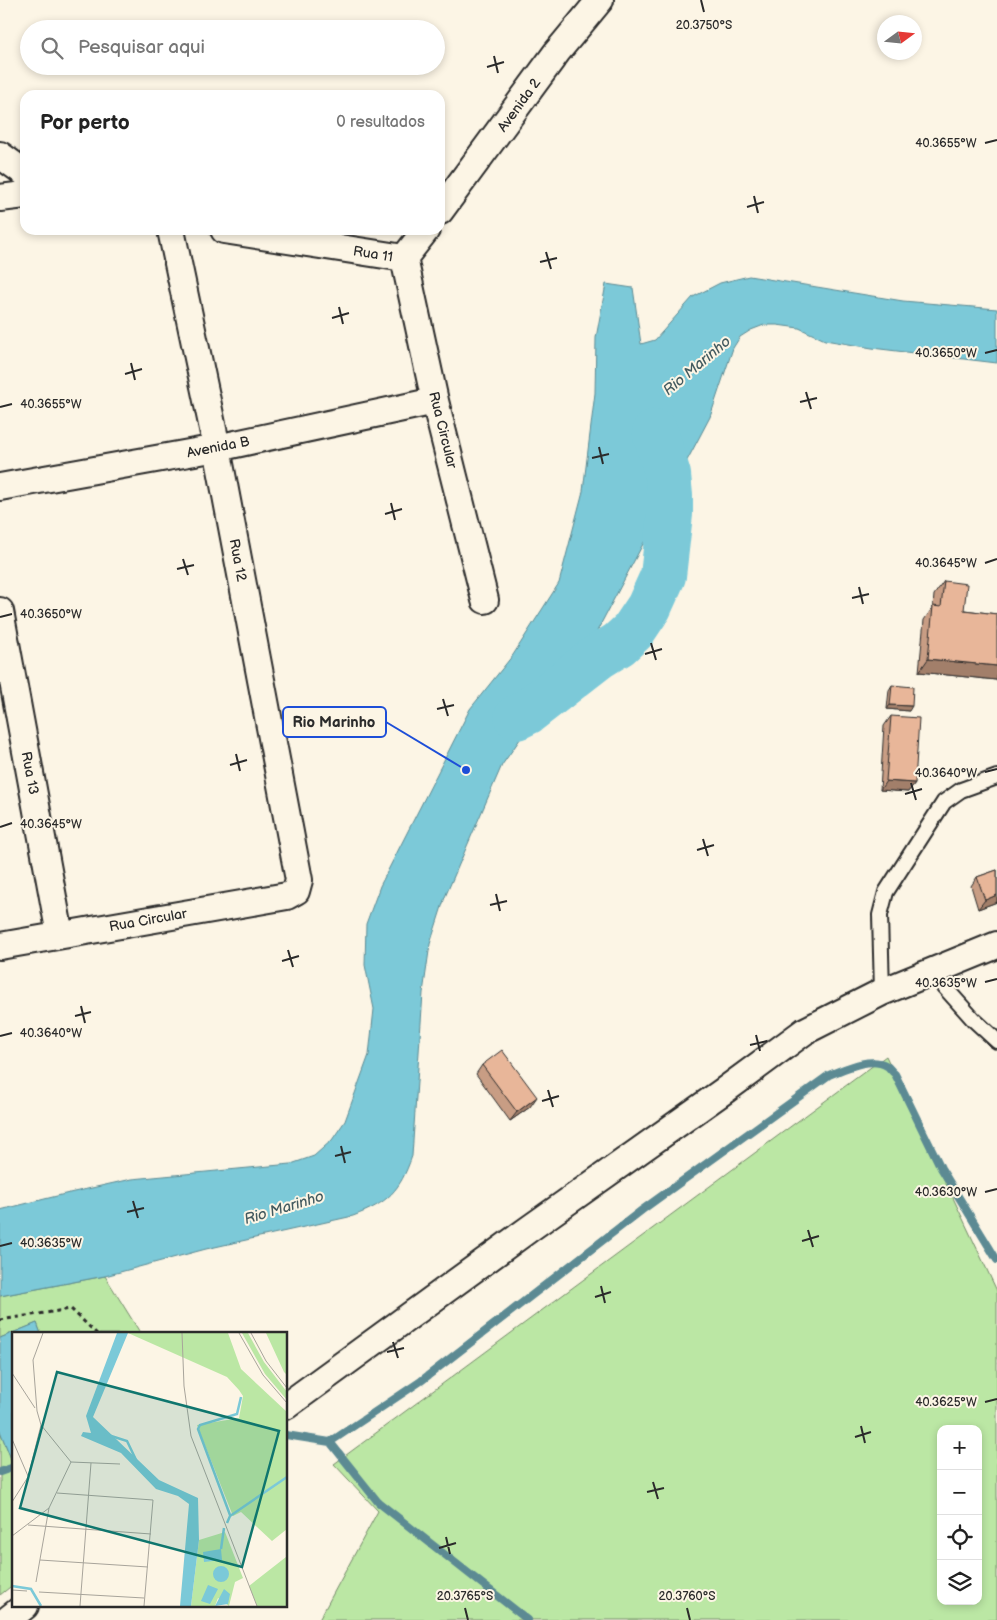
<!DOCTYPE html>
<html lang="pt">
<head>
<meta charset="utf-8">
<style>
  :root { --surface:#fff; --page:#f2f2f2; --text:#222; --muted:#767676; --line:#e0e0e0 }
  body { margin:0; font-family:"Balsamiq Sans",sans-serif; background:var(--page); color:var(--text) }
  .controls { position:absolute; right:15px; bottom:15px; display:grid; overflow:hidden; border-radius:10px; box-shadow:0 2px 8px #0003 }
  .controls button { width:45px; height:45px; display:grid; place-items:center; padding:0; border:0; border-bottom:1px solid var(--line); background:var(--surface); color:var(--text); font:25px sans-serif }
  .compass { position:absolute; left:877px; top:15px; width:45px; height:45px; border-radius:50%; background:var(--surface); box-shadow:0 2px 8px #0003; rotate:75deg }
  .list { margin:0; padding:0; list-style:none }
  h2 { display:flex; justify-content:space-between; align-items:center; height:65px; margin:0; padding:0 20px; font-size:21px }
  h2 small { font-size:16px; font-weight:400; color:var(--muted) }
  .icon { flex:none; width:28px; height:28px; fill:none; stroke:currentColor; stroke-width:2; stroke-linecap:round; stroke-linejoin:round }
  .map { position:relative; flex:none; width:997px; height:1620px; overflow:hidden }
  .search { position:absolute; background:var(--surface); box-shadow:0 2px 8px #0003; left:20px; top:20px; width:425px; height:55px; display:flex; align-items:center; gap:12px; box-sizing:border-box; padding:0 18px; border-radius:28px; color:var(--muted); font-size:19px }
  .panel { position:absolute; background:var(--surface); box-shadow:0 2px 8px #0003; left:20px; top:90px; width:425px; height:145px; border-radius:15px }
  .map>svg:first-child { display:block }
</style>
</head>
<body>
<div class="map">
<svg width="997" height="1620" viewBox="0 0 997 1620">
  <rect width="100%" height="100%" fill="#fcf5e5"/>
  <filter id="ink" filterUnits="userSpaceOnUse"><feTurbulence type="fractalNoise" baseFrequency=".02" numOctaves="2"/><feDisplacementMap in="SourceGraphic" scale="10" xChannelSelector="R" yChannelSelector="G"/><feConvolveMatrix kernelMatrix="1 2 1 2 8 2 1 2 1" color-interpolation-filters="sRGB"/></filter>
  <g filter="url(#ink)">
    <path fill="#bbe7a4" stroke="#738968" fill-rule="evenodd" d="M 886,1056 L 997,1291 L 997,1620 L 319,1620 L 378,1511 L 334,1464 ZM 941,1429 L 978,1429 L 978,1601 L 941,1601 Z
      M 105,1276 L 141,1334 L 41,1334 L 37,1323 L 0,1338 L 0,1296 Z
      M 0,1431 L 14,1466 L 14,1584 L 0,1595 Z"/>
    <path fill="#7bc9d8" stroke="#5b8a93" d="M 749,276 L 903,301 L 997,309 L 997,363 L 872,348 L 825,340 L 799,328 L 777,325 L 764,325 L 751,330 L 740,337 L 733,348 L 710,417 L 596,633 L 566,683 L 532,722 L 502,765 L 445,897 L 430,944 L 423,993 L 412,1156 C 400,1191 388,1203 353,1216 L 206,1249 L 105,1276 L 0,1296 L 0,1210 L 65,1194 L 132,1179 L 291,1164 L 314,1156 L 332,1140 L 345,1121 L 369,1055 L 374,1009 L 365,965 L 366,924 L 380,886 L 470,709 L 513,655 L 559,583 L 583,491 L 595,393 L 596,338 L 606,284 L 633,288 L 641,344 L 655,340 L 693,297 L 720,283 Z
      M 37,1323 L 41,1334 L 14,1334 L 14,1466 L 0,1431 L 0,1338 Z"/>
    <g fill="none" stroke-linecap="round" stroke-linejoin="round">
      <path stroke="#5b8a93" stroke-width="8" d="M 286,1435 L 330,1442 L 421,1381 L 642,1210 L 829,1075 C 845,1069 870,1056 887,1066 C 889,1067 892,1072 895,1074 L 941,1168 L 997,1260
        M 330,1442 L 378,1502 L 528,1620
        M 0,1472 L 14,1467"/>
      <path stroke="#7bc9d8" stroke-width="46" d="M 517,717 L 527,712 L 598,657 L 619,644 L 633,631 L 649,607 L 663,576 L 670,514 L 670,496 L 668,475 L 655,432"/>
      <g stroke="#2b2b2b" stroke-width="18">
        <path id="service" d="M 931,972 L 973,1019 L 997,1041
          M 882,992 L 880,915 L 886,892 L 944,802 L 961,790 L 997,777"/>
      </g>
      <g stroke="#2b2b2b" stroke-width="30">
        <path id="minor" d="M 0,155 L 25,173
          M 0,198 L 25,195
          M 440,211 L 557,52 L 600,0
          M 224,230 L 404,258
          M 404,258 L 435,401 L 485,600
          M 404,258 L 426,230
          M 0,487 L 217,448 L 435,401
          M 0,611 L 60,935
          M 0,946 L 287,896 L 296,891 L 299,880 L 217,448 L 171,230
          M 286,1406 L 529,1229 L 725,1090 L 805,1031 L 882,992 L 997,945
          M 7,1620 L 25,1606"/>
      </g>
      <path stroke="#2b2b2b" stroke-width="3" stroke-dasharray="4 4" stroke-linecap="butt" d="M 0,1320 L 71,1309 L 97,1334"/>
      <use href="#service" stroke="#fcf5e5" stroke-width="14"/>
      <use href="#minor" stroke="#fcf5e5" stroke-width="26"/>
    </g>
    <path fill="#c89d84" stroke="#2b2b2b" d="M 944,581 L 964,610 L 997,614 L 996,680 L 919,672 L 924,620 L 933,607 L 934,595 Z
      M 892,685 L 909,711 L 887,709 L 889,690 Z
      M 891,716 L 915,783 L 908,792 L 880,790 L 884,726 Z
      M 997,870 L 997,902 L 978,909 L 971,886 L 977,877 Z
      M 482,1065 L 530,1107 L 510,1121 L 476,1074 Z"/>
    <path fill="#a27f6b" stroke="#2b2b2b" d="M 928,659 L 997,666 L 997,680 L 996,680 L 919,672 Z
      M 890,705 L 912,706 L 909,711 L 887,709 Z
      M 886,781 L 915,783 L 908,792 L 880,790 Z
      M 997,895 L 997,902 L 978,909 L 985,900 Z
      M 537,1097 L 530,1107 L 510,1121 L 517,1112 Z"/>
    <path fill="#e8b699" stroke="#2b2b2b" d="M 944,581 L 967,584 L 964,610 L 997,614 L 997,666 L 928,659 L 933,606 L 941,607 Z
      M 892,685 L 913,687 L 912,706 L 890,705 Z
      M 891,716 L 919,718 L 915,783 L 886,781 Z
      M 997,870 L 997,895 L 985,900 L 977,877 Z
      M 502,1050 L 537,1097 L 517,1112 L 482,1065 Z"/>
  </g>
  <path fill="none" stroke="#2b2b2b" stroke-width="2" d="M 701,0 L 704,12M 494,56 L 498,73M 487,67 L 504,62M 985,143 L 997,140M 754,196 L 758,213M 747,207 L 764,202M 546,252 L 551,269M 540,262 L 557,258M 339,307 L 343,324M 332,318 L 349,313M 985,353 L 997,350M 131,363 L 135,380M 125,374 L 142,369M 806,392 L 811,409M 800,402 L 817,398M 0,407 L 12,404M 599,447 L 603,464M 592,458 L 609,454M 391,503 L 395,520M 385,514 L 402,509M 183,559 L 188,575M 985,563 L 997,559M 177,569 L 194,565M 859,587 L 863,604M 852,598 L 869,594M 0,617 L 12,614M 651,643 L 656,660M 645,654 L 662,649M 443,699 L 448,716M 437,709 L 454,705M 236,754 L 240,771M 230,765 L 247,760M 985,772 L 997,769M 911,783 L 916,800M 905,794 L 922,789M 0,827 L 12,823M 703,839 L 708,856M 697,850 L 714,845M 496,894 L 500,911M 490,905 L 507,901M 288,950 L 293,967M 282,961 L 299,956M 985,982 L 997,979M 81,1006 L 85,1023M 75,1016 L 91,1012M 756,1035 L 760,1051M 0,1036 L 12,1033M 750,1045 L 767,1041M 548,1090 L 553,1107M 542,1101 L 559,1096M 341,1146 L 345,1163M 335,1156 L 351,1152M 985,1192 L 997,1189M 133,1201 L 138,1218M 127,1212 L 144,1208M 808,1230 L 813,1247M 802,1241 L 819,1236M 0,1246 L 12,1243M 601,1286 L 605,1303M 595,1297 L 611,1292M 393,1342 L 398,1358M 387,1352 L 404,1348M 985,1402 L 997,1399M 861,1426 L 865,1443M 855,1437 L 871,1432M 653,1482 L 658,1499M 647,1492 L 664,1488M 446,1537 L 450,1554M 439,1548 L 456,1543M 465,1608 L 468,1620M 687,1608 L 690,1620"/>
  <g text-anchor="middle" dominant-baseline="central" stroke-width="4" stroke-linejoin="round" paint-order="stroke">
    <g font-size="14" fill="#2b2b2b" stroke="#fcf5e5">
      <text transform="translate(519 105) rotate(-54)">Avenida 2</text>
      <text transform="translate(373 254) rotate(9)">Rua 11</text>
      <text transform="translate(443 430) rotate(76)">Rua Circular</text>
      <text transform="translate(218 447) rotate(-11)">Avenida B</text>
      <text transform="translate(238 560) rotate(79)">Rua 12</text>
      <text transform="translate(30 773) rotate(79)">Rua 13</text>
      <text transform="translate(148 920) rotate(-10)">Rua Circular</text>
    </g>
    <g font-size="15" font-style="italic" fill="#435a5f" stroke="#fcf5e5">
      <text transform="translate(697 366) rotate(-40)">Rio Marinho</text>
      <text transform="translate(284 1208) rotate(-17)">Rio Marinho</text>
    </g>
  </g>
  <g transform="translate(12 1332)">
    <rect width="275" height="275" fill="#fcf5e5"/>
    <path d="M 116,1 L 216,1 L 229,37 L 275,80 L 275,197 L 260,209 L 229,180 L 221,184 L 185,93 L 227,86 L 231,64 L 227,58 L 215,45 ZM 230,1 L 236,1 L 252,30 L 275,60 L 275,68 L 253,42 ZM 254,1 L 275,1 L 275,43 L 272,40 ZM 213,200 L 231,246 L 223,250 L 217,274 L 206,266 L 203,274 L 179,274 L 187,208 ZM 274,225 L 275,274 L 245,274 L 237,254 Z" fill="#bbe7a4"/>
    <path d="M 105,1 L 116,1 L 81,85 L 147,148 L 186,166 L 187,208 L 179,274 L 168,274 L 177,172 L 166,164 L 144,157 L 109,121 L 69,104 L 71,100 L 79,101 L 74,84 ZM 209,217 L 210,228 L 192,230 L 191,220 ZM201 242a8 8 0 1 1 16 0a8 8 0 1 1-16 0ZM 196,253 L 206,257 L 198,272 L 189,269 ZM 212,257 L 218,262 L 216,272 L 203,274 Z" fill="#7bc9d8"/>
    <path fill="none" stroke="#7bc9d8" stroke-width="2.5" d="M 93,102 L 115,109 L 126,132M 218,183 L 186,97 L 188,93 L 225,82 L 229,65M 215,191 L 218,184 L 275,145M 209,217 L 212,196M 0,254 L 19,257 L 29,274"/>
    <path fill="none" stroke="#a8a49b" stroke-width="1" d="M 31,1 L 21,28 L 25,79 L 29,93 L 59,130M 170,1 L 172,54 L 179,104 L 245,274M 227,1 L 251,43 L 275,71M 239,1 L 254,29 L 275,56M 0,41 L 23,76M 0,107 L 16,144M 59,130 L 108,132M 45,161 L 141,168 L 132,274M 0,170 L 16,145 L 29,93M 16,193 L 139,202M 0,204 L 37,176 L 59,130M 28,228 L 136,235M 24,250 L 37,176M 0,258 L 15,259M 27,260 L 132,266M 68,274 L 79,131"/>
    <path fill="#0f766e" fill-opacity="0.15" stroke="#0f766e" stroke-width="2.5" d="M 45,40 L 267,99 L 230,235 L 8,176 Z"/>
    <rect width="275" height="275" fill="none" stroke="#2b2b2b" stroke-width="2.5"/>
  </g>
  <g font-size="12" text-anchor="middle" fill="#2b2b2b" stroke="#fcf5e5" stroke-width="4" stroke-linejoin="round" paint-order="stroke">
    <text x="704" y="29">20.3750°S</text>
    <text x="946" y="147">40.3655°W</text>
    <text x="946" y="357">40.3650°W</text>
    <text x="51" y="408">40.3655°W</text>
    <text x="946" y="567">40.3645°W</text>
    <text x="51" y="618">40.3650°W</text>
    <text x="946" y="777">40.3640°W</text>
    <text x="51" y="828">40.3645°W</text>
    <text x="946" y="987">40.3635°W</text>
    <text x="51" y="1037">40.3640°W</text>
    <text x="946" y="1196">40.3630°W</text>
    <text x="51" y="1247">40.3635°W</text>
    <text x="946" y="1406">40.3625°W</text>
    <text x="465" y="1600">20.3765°S</text>
    <text x="687" y="1600">20.3760°S</text>
  </g>
  <path fill="none" stroke="#1d4ed8" stroke-width="2" d="M466 770L386 722"/>
  <circle fill="#1d4ed8" stroke="#fcf5e5" stroke-width="2" cx="466" cy="770" r="5"/>
  <rect fill="#fcf5e5" stroke="#1d4ed8" stroke-width="2" x="283" y="707" width="103" height="30" rx="5"/>
  <g font-size="15" text-anchor="middle" font-weight="bold" fill="#2b2b2b">
    <text x="334" y="727">Rio Marinho</text>
  </g>
</svg>
<div class="controls">
<button>+</button>
<button>−</button>
<button><svg class="icon" aria-label="locate" viewBox="0 0 24 24"><circle cx="12" cy="12" r="6"/><path d="M12 2v4M12 18v4M2 12h4M18 12h4"/></svg></button>
<button><svg class="icon" aria-label="layers" viewBox="0 0 24 24"><path d="M12 4l9 5-9 5-9-5zM3 14l9 5 9-5"/></svg></button>
</div>
<svg class="compass" viewBox="-18 -18 36 36"><path d="M0-13l5 13h-10z" fill="#e53935"/><path d="M0 13l5-13h-10z" fill="#767676"/></svg>
<div class="search"><svg class="icon" aria-label="search" viewBox="0 0 24 24"><circle cx="10" cy="10" r="6"/><path d="M15 15l6 6"/></svg>Pesquisar aqui</div>
<section class="panel">
<h2>Por perto<small>0 resultados</small></h2>
<ul class="list">
</ul>
</section>
</div>
</body>
</html>
